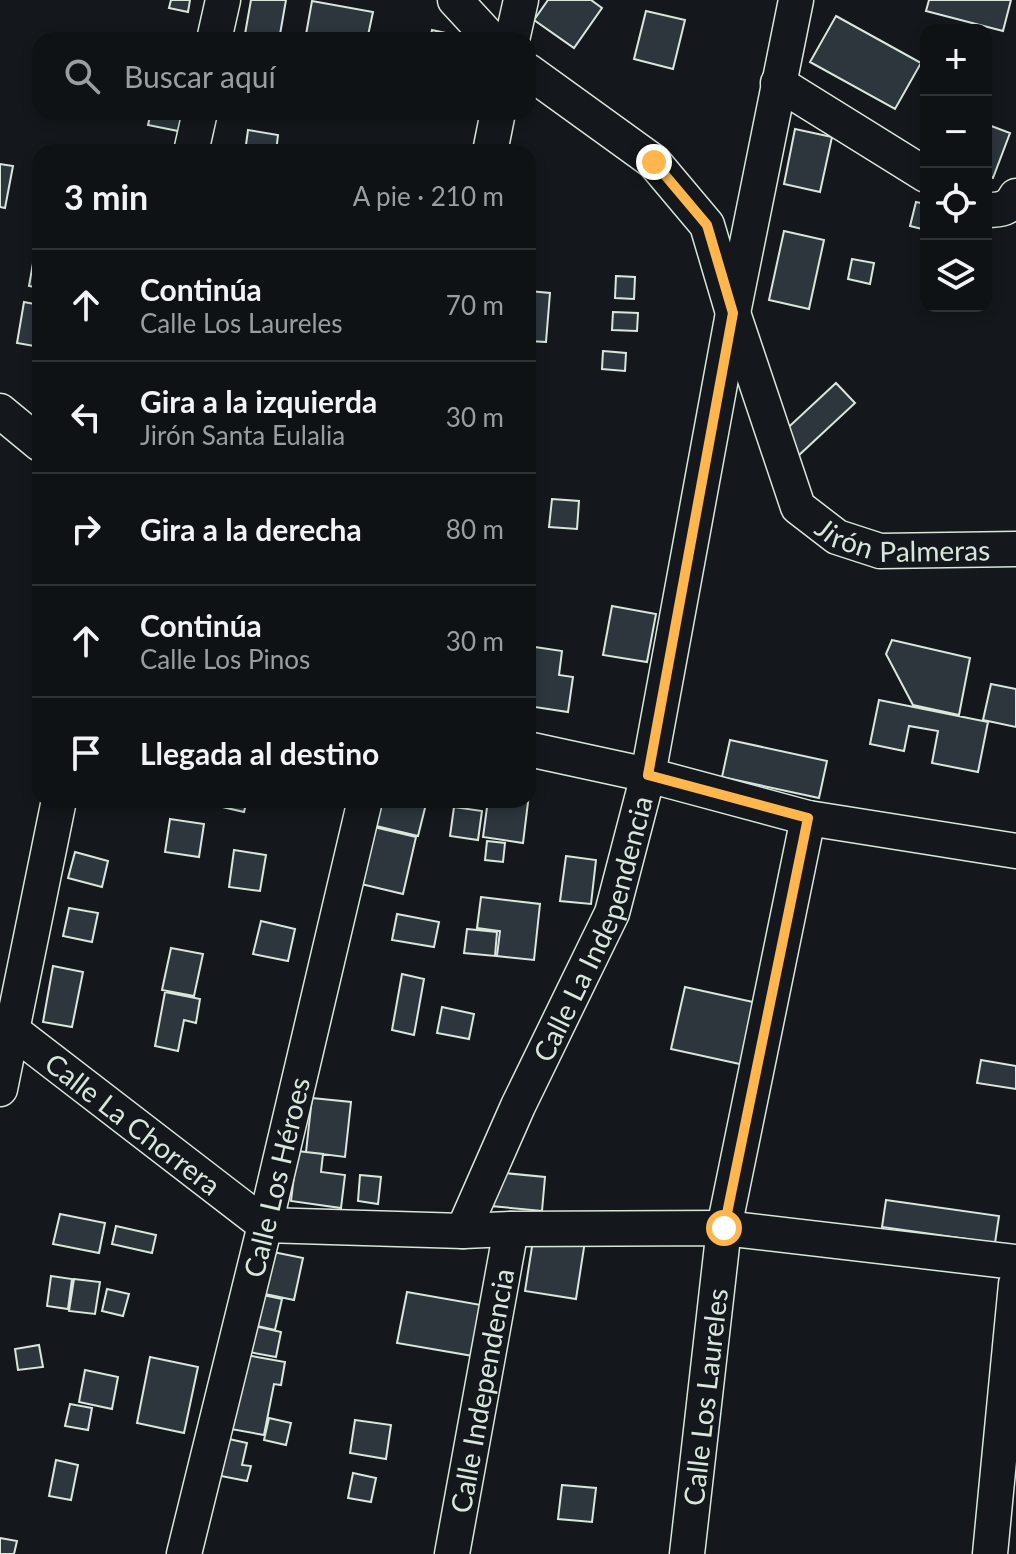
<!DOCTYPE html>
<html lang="es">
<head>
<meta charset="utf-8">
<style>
  :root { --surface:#0f1215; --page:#1d2022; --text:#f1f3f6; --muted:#9b9ea0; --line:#2f3234 }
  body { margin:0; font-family:Lato,sans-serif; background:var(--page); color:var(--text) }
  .controls { position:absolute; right:24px; top:24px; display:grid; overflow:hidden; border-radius:16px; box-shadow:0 4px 12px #0003 }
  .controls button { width:72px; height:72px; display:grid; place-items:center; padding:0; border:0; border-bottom:2px solid var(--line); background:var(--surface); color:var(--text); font:40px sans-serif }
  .stop { position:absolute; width:24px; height:24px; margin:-18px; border:6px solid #ffb74d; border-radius:50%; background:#fff }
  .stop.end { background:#ffb74d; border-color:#fff; box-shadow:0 2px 8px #0008 }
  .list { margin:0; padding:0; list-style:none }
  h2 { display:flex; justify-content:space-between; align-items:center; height:104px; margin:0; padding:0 32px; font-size:34px }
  h2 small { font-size:26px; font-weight:400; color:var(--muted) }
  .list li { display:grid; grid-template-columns:52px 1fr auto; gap:24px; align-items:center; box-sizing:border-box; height:112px; padding:0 32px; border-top:2px solid var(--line) }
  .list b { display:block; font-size:30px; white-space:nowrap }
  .list p { margin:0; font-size:26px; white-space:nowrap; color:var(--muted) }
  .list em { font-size:26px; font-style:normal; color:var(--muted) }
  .icon { flex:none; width:44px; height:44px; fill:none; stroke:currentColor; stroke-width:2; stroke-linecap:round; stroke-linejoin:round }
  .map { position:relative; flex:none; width:1016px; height:1554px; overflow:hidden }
  .search { position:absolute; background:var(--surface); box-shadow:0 4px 12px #0003; left:32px; top:32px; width:504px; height:88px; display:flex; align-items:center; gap:20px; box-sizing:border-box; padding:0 28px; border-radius:24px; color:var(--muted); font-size:30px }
  .panel { position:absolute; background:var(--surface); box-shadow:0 4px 12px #0003; left:32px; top:144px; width:504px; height:664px; border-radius:24px }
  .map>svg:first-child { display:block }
</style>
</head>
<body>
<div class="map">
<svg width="1016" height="1554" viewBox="0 0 1016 1554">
  <rect width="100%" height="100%" fill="#14181c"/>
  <path fill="#2c363c" stroke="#d8e6dc" stroke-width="2" d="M 171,0 L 190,0 L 188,12 L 169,8 Z
    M 251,0 L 286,0 L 279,40 L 245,34 Z
    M 548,0 L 591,0 L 602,8 L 574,48 L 534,20 Z
    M 929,0 L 1011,0 L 1003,31 L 926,11 Z
    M 312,1 L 373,12 L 367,40 L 305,40 Z
    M 646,11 L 685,20 L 673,69 L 634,59 Z
    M 836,16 L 921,63 L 895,109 L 810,62 Z
    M 432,30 L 469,38 L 469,40 L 430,40 Z
    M 151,112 L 192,112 L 188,133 L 148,125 Z
    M 986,124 L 1010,133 L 993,178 L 986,175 Z
    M 795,129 L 832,137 L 820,192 L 784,184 Z
    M 248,130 L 278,135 L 276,152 L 245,152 Z
    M 0,164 L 13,166 L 5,208 L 0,207 Z
    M 916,202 L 926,204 L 926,230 L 910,226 Z
    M 784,231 L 824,240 L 809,309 L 769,300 Z
    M 36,246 L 40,247 L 40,288 L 29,286 Z
    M 852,259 L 874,263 L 870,284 L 848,279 Z
    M 616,276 L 635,277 L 634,299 L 615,298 Z
    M 529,291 L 550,293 L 546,342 L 528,341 Z
    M 24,302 L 40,305 L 40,347 L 17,343 Z
    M 613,312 L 638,313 L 637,331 L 612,330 Z
    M 603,351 L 626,353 L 625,371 L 602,369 Z
    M 836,383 L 855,403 L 798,456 L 779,436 Z
    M 552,499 L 579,501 L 577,529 L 549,527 Z
    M 612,606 L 656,614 L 647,662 L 603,655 Z
    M 892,640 L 970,658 L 959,715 L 913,705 L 886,654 Z
    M 535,647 L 562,651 L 559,675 L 573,677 L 568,712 L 528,706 L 528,670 L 532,670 Z
    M 991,684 L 1016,689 L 1016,727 L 983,720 Z
    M 879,700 L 988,722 L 978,772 L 932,763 L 938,731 L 909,726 L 904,751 L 870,744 Z
    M 730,740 L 827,761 L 819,798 L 722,777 Z
    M 528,794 L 529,794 L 523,843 L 483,837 L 488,800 L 528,800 Z
    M 220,800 L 247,800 L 244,812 L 218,806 Z
    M 378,800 L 427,800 L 418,836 L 372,825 Z
    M 454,807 L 482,811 L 478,840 L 450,836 Z
    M 170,819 L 204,824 L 199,857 L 165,852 Z
    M 374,827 L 416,837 L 403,894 L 361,884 Z
    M 487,841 L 505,843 L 503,862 L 485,860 Z
    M 234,850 L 266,855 L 260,891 L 229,887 Z
    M 75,852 L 108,861 L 102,887 L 68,878 Z
    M 566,856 L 596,860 L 591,904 L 560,901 Z
    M 481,897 L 540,904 L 534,960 L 497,956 L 500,931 L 477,928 Z
    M 69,908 L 98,913 L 92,942 L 63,936 Z
    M 397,914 L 439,922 L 434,947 L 392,940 Z
    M 261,921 L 295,929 L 288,961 L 253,954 Z
    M 467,929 L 497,932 L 495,956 L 464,953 Z
    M 171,948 L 203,954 L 194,996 L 162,990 Z
    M 53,966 L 83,972 L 72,1027 L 43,1022 Z
    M 402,974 L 424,979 L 414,1035 L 392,1030 Z
    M 685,987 L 762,1004 L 749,1066 L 671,1049 Z
    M 165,992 L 200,999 L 196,1023 L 184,1020 L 178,1051 L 155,1046 Z
    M 442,1007 L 474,1014 L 469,1039 L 437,1033 Z
    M 981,1060 L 1016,1066 L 1016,1089 L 977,1083 Z
    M 312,1098 L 351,1102 L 345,1157 L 306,1152 Z
    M 297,1151 L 323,1154 L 321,1172 L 345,1175 L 341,1208 L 291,1201 Z
    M 494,1172 L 545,1177 L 542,1211 L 491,1206 Z
    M 360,1175 L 381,1177 L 378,1204 L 358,1201 Z
    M 886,1200 L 999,1216 L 995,1243 L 882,1227 Z
    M 60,1214 L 105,1223 L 99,1253 L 53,1244 Z
    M 116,1226 L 156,1235 L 152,1253 L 112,1244 Z
    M 534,1234 L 585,1241 L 576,1299 L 525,1291 Z
    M 273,1252 L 303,1258 L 294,1300 L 265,1294 Z
    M 51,1276 L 72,1279 L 68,1309 L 47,1306 Z
    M 74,1279 L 100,1282 L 95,1314 L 69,1311 Z
    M 107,1289 L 129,1294 L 123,1316 L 102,1311 Z
    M 407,1292 L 481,1305 L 473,1356 L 397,1343 Z
    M 263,1295 L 282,1299 L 275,1330 L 257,1326 Z
    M 254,1326 L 281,1332 L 276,1357 L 249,1352 Z
    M 39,1345 L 43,1367 L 18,1370 L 15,1349 Z
    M 246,1355 L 285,1362 L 281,1385 L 274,1384 L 264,1435 L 231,1429 Z
    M 150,1357 L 198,1367 L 184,1433 L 137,1423 Z
    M 85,1370 L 118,1377 L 112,1409 L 79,1402 Z
    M 70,1404 L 92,1408 L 88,1430 L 65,1426 Z
    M 269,1418 L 291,1423 L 286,1445 L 264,1440 Z
    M 355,1420 L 391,1425 L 386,1459 L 350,1453 Z
    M 229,1439 L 247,1443 L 242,1465 L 251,1466 L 247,1481 L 221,1476 Z
    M 56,1460 L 78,1465 L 71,1500 L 49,1496 Z
    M 353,1473 L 376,1478 L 371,1502 L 348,1498 Z
    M 562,1485 L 596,1488 L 592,1522 L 558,1519 Z
    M 0,1538 L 17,1541 L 14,1554 L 0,1554 Z"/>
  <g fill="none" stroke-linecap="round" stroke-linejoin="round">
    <g stroke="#d8e6dc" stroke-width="37">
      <g id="street">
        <path d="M 455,0 L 492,40"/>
        <path d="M 214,40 L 223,0"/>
        <path d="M 512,40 L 521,0"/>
        <path id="s1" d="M 528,71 L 654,162 L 707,225 L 733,313 L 798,507 L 837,537 L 880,551 L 1016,549"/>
        <path d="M 778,83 L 926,175"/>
        <path d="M 191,152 L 200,112"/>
        <path d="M 490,152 L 498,112"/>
        <path d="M 986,210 C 1001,210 1009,209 1016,196"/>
        <path d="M 0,411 L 40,444"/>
        <path d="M 528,749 L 648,775 L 808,818 L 1016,851"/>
        <path id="s2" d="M 0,1021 L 265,1225 L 463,1231 L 511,1229 L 724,1228 L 1016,1262"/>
        <path d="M 0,1089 L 59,800"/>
        <path id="s3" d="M 463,1231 L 518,1106 L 612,913 L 648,775 L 733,313 L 796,0"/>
        <path id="s4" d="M 184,1554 L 265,1225 L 365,800"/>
        <path id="s5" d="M 452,1554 L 511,1229"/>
        <path id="s6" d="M 687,1554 L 724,1228 L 808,818"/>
        <path d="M 990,1554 L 1016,1284"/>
      </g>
    </g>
    <use href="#street" stroke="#14181c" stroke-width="34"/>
  </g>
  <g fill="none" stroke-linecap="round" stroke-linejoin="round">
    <path stroke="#ffb74d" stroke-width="10" d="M 654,162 L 707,225 L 733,313 L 648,775 L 808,818 L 724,1228"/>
  </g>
  <g text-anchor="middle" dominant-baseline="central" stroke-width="6" stroke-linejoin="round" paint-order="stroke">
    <g font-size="28" fill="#d8e6dc" stroke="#14181c">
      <text stroke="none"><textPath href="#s1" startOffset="650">Jirón Palmeras</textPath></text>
      <text stroke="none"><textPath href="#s3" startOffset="330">Calle La Independencia</textPath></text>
      <text stroke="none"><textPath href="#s2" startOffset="168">Calle La Chorrera</textPath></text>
      <text stroke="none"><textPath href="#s4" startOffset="388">Calle Los Héroes</textPath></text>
      <text stroke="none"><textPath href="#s5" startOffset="166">Calle Independencia</textPath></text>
      <text stroke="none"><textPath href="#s6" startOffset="158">Calle Los Laureles</textPath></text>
    </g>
  </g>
</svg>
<div class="controls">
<button>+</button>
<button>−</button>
<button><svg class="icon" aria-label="locate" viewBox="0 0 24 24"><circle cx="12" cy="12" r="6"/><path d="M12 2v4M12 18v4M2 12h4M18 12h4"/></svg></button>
<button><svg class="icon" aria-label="layers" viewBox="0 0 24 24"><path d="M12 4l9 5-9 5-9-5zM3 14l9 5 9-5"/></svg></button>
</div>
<div class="stop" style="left:724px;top:1228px"></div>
<div class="stop end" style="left:654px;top:162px"></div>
<div class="search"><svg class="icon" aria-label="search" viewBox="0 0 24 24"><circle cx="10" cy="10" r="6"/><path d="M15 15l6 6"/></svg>Buscar aquí</div>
<section class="panel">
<h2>3 min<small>A pie · 210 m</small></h2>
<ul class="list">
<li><svg class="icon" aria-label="ahead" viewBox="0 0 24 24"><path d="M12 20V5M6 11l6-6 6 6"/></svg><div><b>Continúa</b><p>Calle Los Laureles</p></div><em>70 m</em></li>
<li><svg class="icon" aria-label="left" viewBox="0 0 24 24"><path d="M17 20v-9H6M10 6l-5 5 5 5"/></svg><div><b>Gira a la izquierda</b><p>Jirón Santa Eulalia</p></div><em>30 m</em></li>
<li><svg class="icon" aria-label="right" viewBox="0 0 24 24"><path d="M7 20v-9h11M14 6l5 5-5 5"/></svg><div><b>Gira a la derecha</b></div><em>80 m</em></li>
<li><svg class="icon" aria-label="ahead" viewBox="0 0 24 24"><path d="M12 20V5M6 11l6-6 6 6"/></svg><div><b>Continúa</b><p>Calle Los Pinos</p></div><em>30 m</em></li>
<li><svg class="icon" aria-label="arrive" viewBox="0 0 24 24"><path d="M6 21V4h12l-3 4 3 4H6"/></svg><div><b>Llegada al destino</b></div></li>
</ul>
</section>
</div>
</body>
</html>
